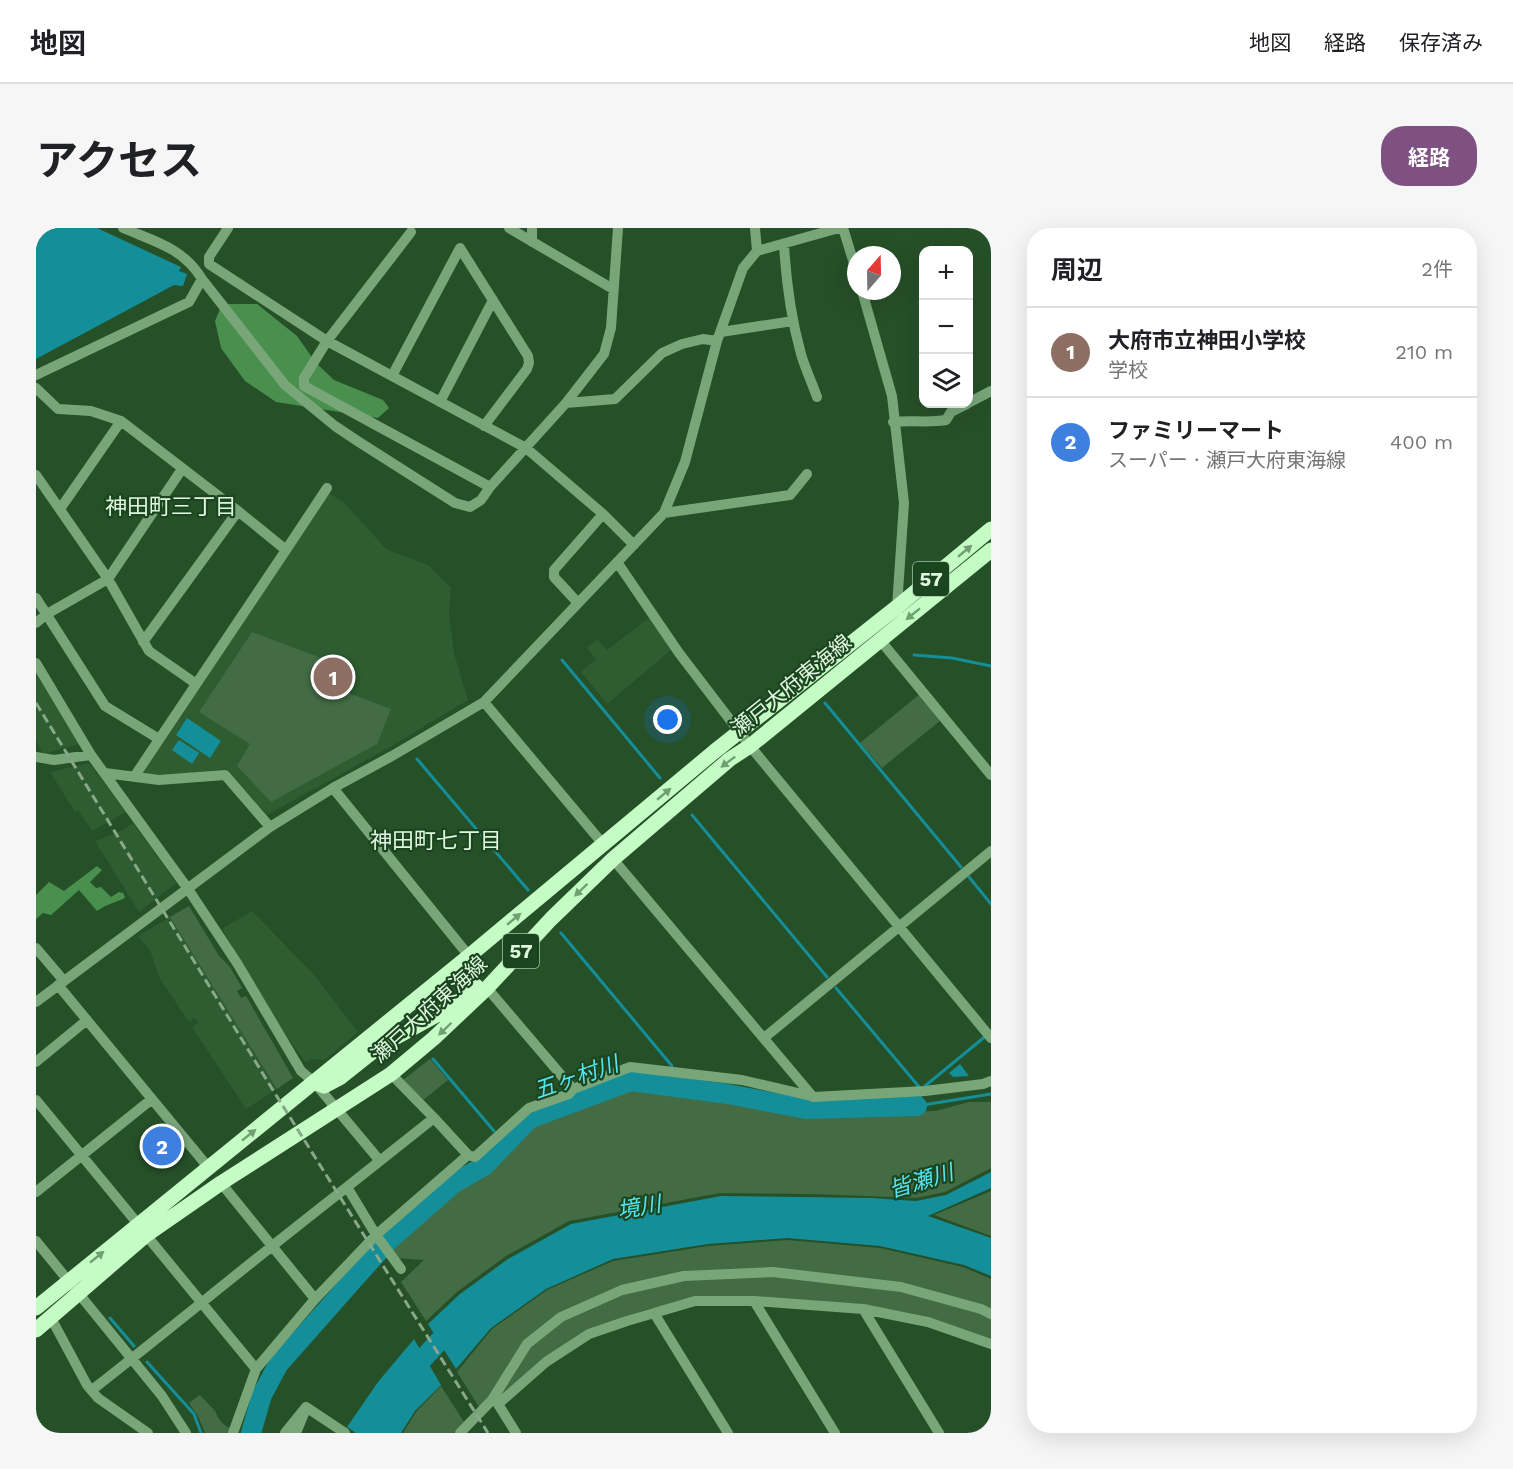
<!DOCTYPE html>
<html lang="ja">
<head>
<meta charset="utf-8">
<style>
  :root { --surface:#fff; --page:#f6f6f6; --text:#202124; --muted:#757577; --line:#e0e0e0; --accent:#7e5182 }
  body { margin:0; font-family:"Work Sans","Noto Sans JP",sans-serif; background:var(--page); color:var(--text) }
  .controls { position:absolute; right:18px; top:18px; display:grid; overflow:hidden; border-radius:12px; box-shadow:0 6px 24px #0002 }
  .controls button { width:54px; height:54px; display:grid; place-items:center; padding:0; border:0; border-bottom:2px solid var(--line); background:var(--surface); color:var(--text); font:30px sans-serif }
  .compass { position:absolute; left:811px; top:18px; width:54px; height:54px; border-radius:50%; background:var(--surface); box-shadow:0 6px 24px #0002; rotate:20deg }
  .you { position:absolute; left:632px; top:492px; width:21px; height:21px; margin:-15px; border:4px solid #fff; border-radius:50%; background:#1a73e8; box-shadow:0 0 0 9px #1a73e833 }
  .badge { display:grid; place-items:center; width:39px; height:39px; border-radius:50%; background:var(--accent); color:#fff; font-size:20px; font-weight:700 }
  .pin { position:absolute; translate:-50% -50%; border:3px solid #fff; box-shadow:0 2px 6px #0006 }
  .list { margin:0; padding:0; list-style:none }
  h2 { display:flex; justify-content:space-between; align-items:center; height:78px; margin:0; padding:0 24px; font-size:26px }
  h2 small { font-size:20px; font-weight:400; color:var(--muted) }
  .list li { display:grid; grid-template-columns:39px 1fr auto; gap:18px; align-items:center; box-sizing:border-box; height:90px; padding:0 24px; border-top:2px solid var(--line) }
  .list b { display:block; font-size:22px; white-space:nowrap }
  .list p { margin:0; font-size:20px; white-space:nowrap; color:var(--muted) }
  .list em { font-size:20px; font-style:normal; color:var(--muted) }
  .icon { flex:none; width:33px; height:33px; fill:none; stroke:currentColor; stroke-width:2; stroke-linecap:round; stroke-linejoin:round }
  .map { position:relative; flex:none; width:955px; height:1205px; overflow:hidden; border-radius:24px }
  header { display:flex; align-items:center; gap:36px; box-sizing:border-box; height:84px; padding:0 30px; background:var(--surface); border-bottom:2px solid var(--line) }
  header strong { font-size:28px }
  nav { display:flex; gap:33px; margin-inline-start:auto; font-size:21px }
  .intro { display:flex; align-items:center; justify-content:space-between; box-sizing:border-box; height:144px; padding:0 36px }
  h1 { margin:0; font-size:42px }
  .button { padding:15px 27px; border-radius:24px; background:var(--accent); color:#fff; font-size:21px; font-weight:700 }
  main { display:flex; gap:36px; padding:0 36px }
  aside { flex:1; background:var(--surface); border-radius:24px; box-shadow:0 6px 24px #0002 }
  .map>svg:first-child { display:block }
</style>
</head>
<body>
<header>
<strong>地図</strong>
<nav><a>地図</a><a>経路</a><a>保存済み</a></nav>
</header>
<div class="intro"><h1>アクセス</h1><a class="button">経路</a></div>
<main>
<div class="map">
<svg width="955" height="1205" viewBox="0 0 955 1205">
  <rect width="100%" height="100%" fill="#265028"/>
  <path fill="#2d5d31" d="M 292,265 L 308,274 L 350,321 L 392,337 L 415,360 L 413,383 L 418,425 L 432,472 L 354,519 L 231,587 L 190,541 L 122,549 L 105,546 Z
    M 614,389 L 635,422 L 571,476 L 545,444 L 560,431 L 551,420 L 561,411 L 571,422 Z
    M 0,446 L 43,516 L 8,526 L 0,513 Z
    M 53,535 L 90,584 L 56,603 L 42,582 L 39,584 L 14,544 Z
    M 97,595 L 140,655 L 103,684 L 59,613 L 83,604 Z
    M 153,678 L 183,728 L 194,739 L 206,760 L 201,763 L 205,770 L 210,768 L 257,850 L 210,881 L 156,799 L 162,795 L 159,790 L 153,794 L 123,749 L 114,722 L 102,708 Z
    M 216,683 L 278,747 L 322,804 L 288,832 L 277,831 L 270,835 L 245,801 L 186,701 Z"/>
  <path fill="#436c45" d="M 216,404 L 320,443 L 312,465 L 355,481 L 341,516 L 235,574 L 201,538 L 214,516 L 163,484 Z
    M 884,466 L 905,492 L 846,540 L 824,515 Z
    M 153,678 L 183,728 L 194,739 L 206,760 L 201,763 L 205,770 L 210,768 L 257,850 L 241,861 L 134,689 Z
    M 394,831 L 412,852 L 386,873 L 367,852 Z
    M 596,858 L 692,869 L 769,887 L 900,883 L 933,874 L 955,874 L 955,940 L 909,964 L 880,970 L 778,966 L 684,965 L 533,993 L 470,1028 L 421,1064 L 390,1093 L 365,1054 L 388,1032 L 360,1030 L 355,1023 L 420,958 L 452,942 L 496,895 Z
    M 955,963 L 955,1008 L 898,987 Z
    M 751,1012 L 844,1020 L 927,1039 L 955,1051 L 955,1111 L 889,1088 L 825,1076 L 659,1071 L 609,1082 L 553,1102 L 507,1130 L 465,1166 L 443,1179 L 421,1144 L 456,1101 L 511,1062 L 577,1033 L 672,1018 Z
    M 405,1158 L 428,1194 L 418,1205 L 367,1205 L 380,1184 Z
    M 164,1167 L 180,1184 C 181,1191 189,1198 195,1201 L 194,1205 L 169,1205 L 162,1188 L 153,1175 Z"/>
  <path fill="#49904e" d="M 186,76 L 221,76 L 261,108 L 280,135 L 298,152 L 347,172 L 353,180 L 342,190 L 240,174 L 209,153 L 185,120 L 179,93 Z
    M 61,638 L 66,642 L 54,654 L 60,660 L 65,659 L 75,669 L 83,664 L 87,665 L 89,669 L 87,671 L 69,678 L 61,683 L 43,662 L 15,687 L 7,685 L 0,691 L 0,667 L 13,654 L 28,663 Z"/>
  <path fill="#148e99" d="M 0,0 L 61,0 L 145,39 L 143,43 L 151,46 L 147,58 L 138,57 L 0,131 Z
    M 151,490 L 185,513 L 174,530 L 140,507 Z
    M 143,512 L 163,525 L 156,536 L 136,522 Z
    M 924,836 L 933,848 L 917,849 L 913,845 Z
    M 955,944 L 955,960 L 892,988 L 955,1010 L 955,1048 L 928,1037 L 844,1018 L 751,1010 L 672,1016 L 577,1031 L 510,1061 L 455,1100 L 420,1141 L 392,1096 L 424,1066 L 472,1031 L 535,996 L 685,968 L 835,970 L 880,973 L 910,967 Z
    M 378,1111 L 405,1157 L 379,1183 L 365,1205 L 320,1205 L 311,1199 L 342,1154 Z"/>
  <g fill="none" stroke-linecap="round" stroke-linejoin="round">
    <path stroke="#148e99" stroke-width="3" d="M 878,427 L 916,430 L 955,438
      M 526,432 L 624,550
      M 789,475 L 925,639
      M 381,531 L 492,662
      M 656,587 L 791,749
      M 933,649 L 955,676
      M 525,705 L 636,838
      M 800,760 L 884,860
      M 397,831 L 458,903
      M 633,858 L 635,850
      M 889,858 L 951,807
      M 885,867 L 881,878 L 955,866
      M 465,912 L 469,917
      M 74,1090 L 98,1118
      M 111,1134 L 158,1186 L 165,1205"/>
    <path stroke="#148e99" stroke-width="20" d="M 371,1148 L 408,1108 L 422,1097
      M 215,1205 L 226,1167 L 242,1137 L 317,1052 L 352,1013 L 418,955 L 448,938 L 493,891 L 595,853 L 692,866 L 770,881 L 881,878"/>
    <path stroke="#78a679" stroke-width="10" d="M 87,0 C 120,14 147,20 166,51 L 249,157 L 299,198 L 323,214 L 419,275 L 434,279 L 445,272 L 454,259 L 530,175 L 568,126 L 575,100 L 582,0
      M 192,0 L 173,29 L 173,36 L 291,113 L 490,220 L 567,286 L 598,317
      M 473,0 L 577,61
      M 719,0 L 721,23
      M 807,0 L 820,42
      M 375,4 L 291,113 L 268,150 L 268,158 L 454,259
      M 496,14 L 496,0
      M 748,16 C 750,53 755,90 765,126 C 769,140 776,155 781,169
      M 826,63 L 856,168 L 868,275 L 861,379
      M 685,104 L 757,93
      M 0,147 L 153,74 L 166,51
      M 356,148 L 424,20 L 492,128 L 493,135 L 491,141 L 448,198
      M 0,160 L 22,181 L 55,183 L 85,193 L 202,283 L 250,322 L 98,549
      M 404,174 L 457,72
      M 530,175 L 579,171 L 626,125 L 646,116 L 667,111 L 681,113
      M 932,175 L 955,163
      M 857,194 C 876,192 892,195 910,192 L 915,184 L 931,176
      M 0,247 L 72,351 L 113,423 L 159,455
      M 24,281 L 85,193
      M 628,285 L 754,267 L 771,246
      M 250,322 L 291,260
      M 581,334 L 643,425 L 714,518 L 955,810
      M 0,370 L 69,478 L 123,511
      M 542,375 L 518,349 L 518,342 L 567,286
      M 0,395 L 11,386 L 72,351 L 146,241
      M 844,412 L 955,547
      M 107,414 L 202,283
      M 0,435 L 55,527 L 152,661 L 201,735 L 265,843 L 278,854 L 344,933
      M 448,474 L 567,616
      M 0,529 L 18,532 L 55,527
      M 69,545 L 123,552 L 189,547 L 234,599
      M 297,560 L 433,728
      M 577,631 L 777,869 L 889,863 L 947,856 L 955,853
      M 0,720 L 28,753
      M 22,757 L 172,939
      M 0,774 L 234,599 L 297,560 L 356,528 L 448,474 L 628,285 L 649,234 L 681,113 L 707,40 L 721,23 L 803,0
      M 728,810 L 955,623
      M 0,834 L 51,792
      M 355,846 L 398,890
      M 537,861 L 594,839 L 706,852 L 775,868
      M 0,872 L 102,996
      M 185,955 L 279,1071
      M 0,964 L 116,871
      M 110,1007 L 220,1141 L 279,1071 L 340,1007 L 432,927
      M 0,1013 L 126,1168 L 150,1205
      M 365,1041 L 340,1007 L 311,959 L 398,890 L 432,927 L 439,929 L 493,880 L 533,866 L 537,861 L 451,760
      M 718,1073 L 799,1205
      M 827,1081 L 903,1205
      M 618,1085 L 692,1205
      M 15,1090 L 51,1157 L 62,1170 L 112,1205
      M 56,1162 C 141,1095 225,1026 311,959
      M 270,1179 L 309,1205
      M 197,1205 L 220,1141
      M 249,1205 L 270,1179
      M 260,1205 L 269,1183
      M 424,1205 L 456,1172 L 491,1116 L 525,1089 L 586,1062 L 648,1048 L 737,1044 L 865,1059 L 945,1081 L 955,1086
      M 480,1205 L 462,1176 L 510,1134 L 553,1106 L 591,1093 L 659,1073 L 718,1073 L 827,1081 L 892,1094 L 955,1116"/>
    <path stroke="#c5fcc5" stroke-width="15" d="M 278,854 L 288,858 L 305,849 L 344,818 L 410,782 L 440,758
      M 0,1080 L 433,728 L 679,523 L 861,379 L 955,301
      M 0,1102 L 110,1007 L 185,955 L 355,846 L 398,810 L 451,760 L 515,691 L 577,631 L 694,531 L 714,518 L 955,322"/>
    <path stroke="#88a889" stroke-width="3" stroke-dasharray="9 4.5" stroke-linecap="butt" d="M 0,475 L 235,859 L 452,1205"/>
  </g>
  <defs><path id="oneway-solid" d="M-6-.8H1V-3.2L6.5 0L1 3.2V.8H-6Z" transform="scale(1.5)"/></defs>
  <g fill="#70a072">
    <use href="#oneway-solid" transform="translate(929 323) rotate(-40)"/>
    <use href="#oneway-solid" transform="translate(877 386) rotate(141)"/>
    <use href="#oneway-solid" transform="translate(692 534) rotate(143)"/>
    <use href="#oneway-solid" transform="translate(628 566) rotate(-40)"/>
    <use href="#oneway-solid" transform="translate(545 662) rotate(136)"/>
    <use href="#oneway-solid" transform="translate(478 691) rotate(-40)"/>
    <use href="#oneway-solid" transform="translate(409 801) rotate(136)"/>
    <use href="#oneway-solid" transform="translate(213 907) rotate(-39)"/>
    <use href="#oneway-solid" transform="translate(61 1029) rotate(-39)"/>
  </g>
  <g text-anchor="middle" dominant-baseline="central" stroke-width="4.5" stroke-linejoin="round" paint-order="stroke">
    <g fill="#1b451e" stroke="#a4c2a5" stroke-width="1.5">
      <rect x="877" y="334" width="36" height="34" rx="4.5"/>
      <rect x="467" y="706" width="36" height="34" rx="4.5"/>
    </g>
    <g font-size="20" font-weight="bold" fill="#dff7df">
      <text x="895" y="351">57</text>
      <text x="485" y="723">57</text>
    </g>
    <g font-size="21" fill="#dff7df" stroke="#1b451e">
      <text transform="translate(755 457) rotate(-39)">瀬戸大府東海線</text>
      <text transform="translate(393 781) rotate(-42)">瀬戸大府東海線</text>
    </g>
    <g font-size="22" fill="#dff7df" stroke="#1b451e">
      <text x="135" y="278">神田町三丁目</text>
      <text x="400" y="612">神田町七丁目</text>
    </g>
    <g font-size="22" font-style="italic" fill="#56e3f3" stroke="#1b451e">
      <text transform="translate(540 849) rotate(-19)">五ヶ村川</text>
      <text transform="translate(885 953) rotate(-17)">皆瀬川</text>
      <text transform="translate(603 979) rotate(-10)">境川</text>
    </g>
  </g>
</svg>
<div class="controls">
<button>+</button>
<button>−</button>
<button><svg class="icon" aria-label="layers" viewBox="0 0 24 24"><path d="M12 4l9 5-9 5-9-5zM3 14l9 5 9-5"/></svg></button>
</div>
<svg class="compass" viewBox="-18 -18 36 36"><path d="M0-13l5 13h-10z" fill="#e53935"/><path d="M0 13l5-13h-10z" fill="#757577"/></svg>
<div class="you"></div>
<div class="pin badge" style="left:297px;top:449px;background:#8d6e63">1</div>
<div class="pin badge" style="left:126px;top:918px;background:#3f7fe0">2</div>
</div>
<aside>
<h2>周辺<small>2件</small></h2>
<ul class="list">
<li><span class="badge" style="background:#8d6e63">1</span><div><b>大府市立神田小学校</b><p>学校</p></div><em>210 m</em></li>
<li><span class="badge" style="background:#3f7fe0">2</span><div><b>ファミリーマート</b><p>スーパー · 瀬戸大府東海線</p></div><em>400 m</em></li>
</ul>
</aside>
</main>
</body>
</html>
